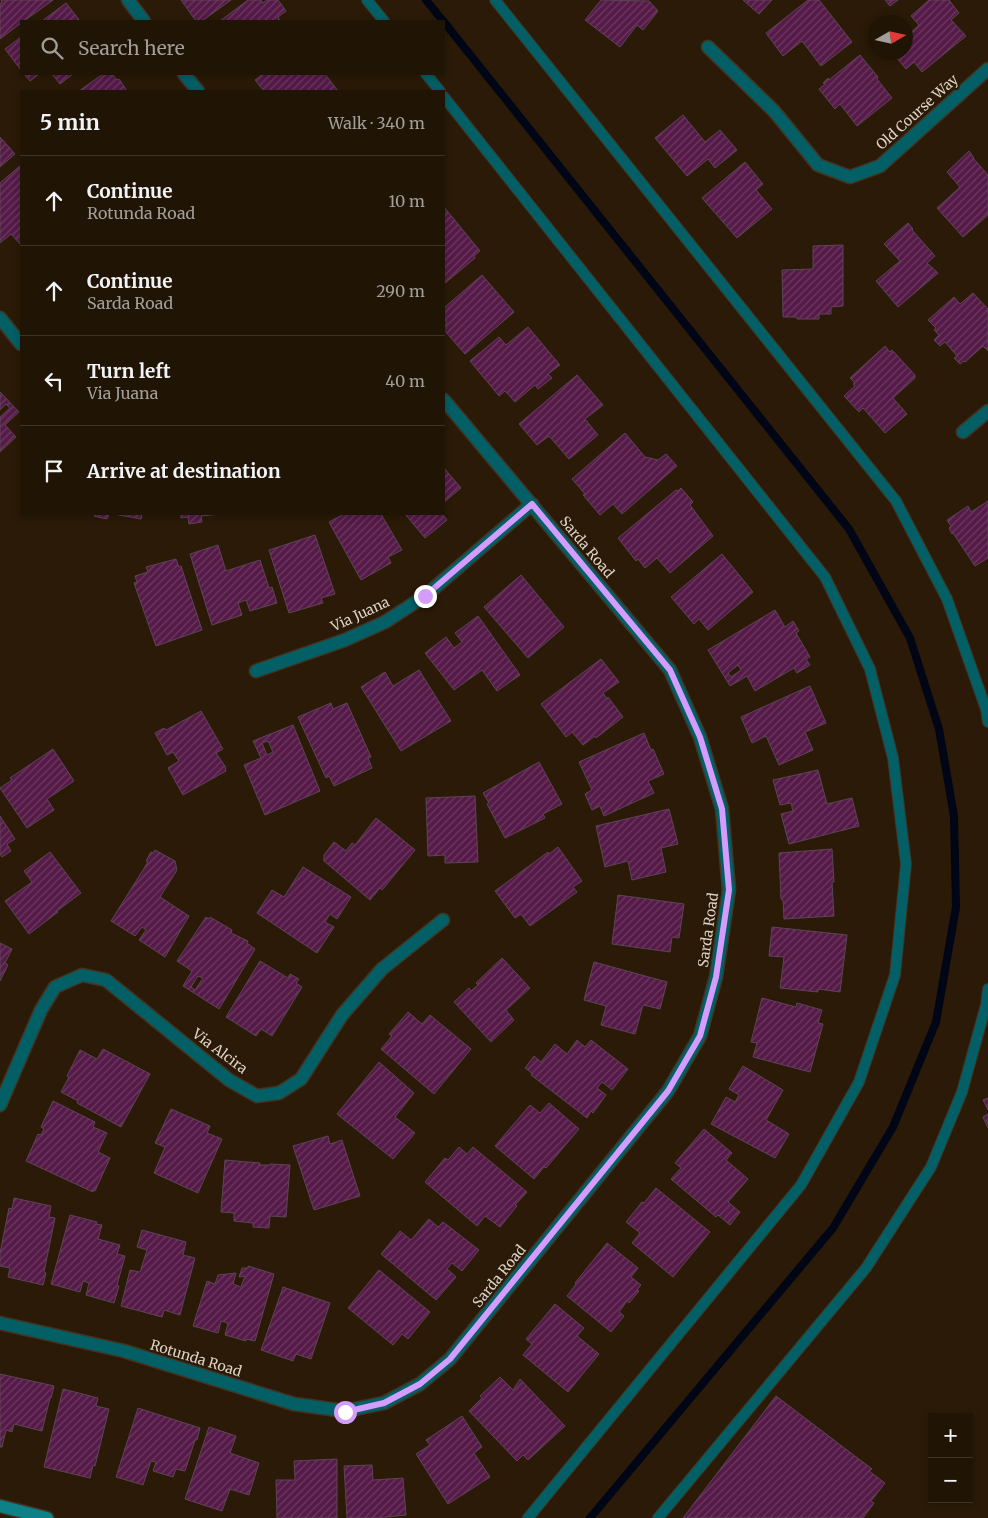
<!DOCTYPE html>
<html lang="en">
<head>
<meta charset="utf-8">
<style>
  :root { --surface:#201405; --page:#281d0f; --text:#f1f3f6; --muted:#a29e9a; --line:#3d3327 }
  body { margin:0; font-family:Merriweather,serif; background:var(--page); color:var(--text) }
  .controls { position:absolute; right:15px; bottom:15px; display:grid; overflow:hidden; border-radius:0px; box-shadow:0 2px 8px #0003 }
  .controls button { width:45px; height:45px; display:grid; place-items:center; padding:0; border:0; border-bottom:1px solid var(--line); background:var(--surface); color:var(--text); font:25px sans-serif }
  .compass { position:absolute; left:868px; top:15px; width:45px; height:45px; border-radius:50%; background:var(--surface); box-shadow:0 2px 8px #0003; rotate:81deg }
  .stop { position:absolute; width:15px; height:15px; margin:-11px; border:4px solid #d49cfc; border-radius:50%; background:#fff }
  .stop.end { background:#d49cfc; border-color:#fff; box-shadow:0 1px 5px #0008 }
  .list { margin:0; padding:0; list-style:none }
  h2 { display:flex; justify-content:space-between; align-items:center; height:65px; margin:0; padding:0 20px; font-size:21px }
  h2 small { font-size:16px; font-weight:400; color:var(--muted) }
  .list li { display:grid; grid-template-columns:32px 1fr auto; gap:15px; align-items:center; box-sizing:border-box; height:90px; padding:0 20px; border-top:1px solid var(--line) }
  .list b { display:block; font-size:19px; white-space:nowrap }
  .list p { margin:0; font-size:16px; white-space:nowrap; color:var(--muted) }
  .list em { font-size:16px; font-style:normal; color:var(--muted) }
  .icon { flex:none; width:28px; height:28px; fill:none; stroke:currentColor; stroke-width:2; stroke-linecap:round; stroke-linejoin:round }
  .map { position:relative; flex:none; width:988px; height:1518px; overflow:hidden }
  .search { position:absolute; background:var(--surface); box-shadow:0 2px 8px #0003; left:20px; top:20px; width:425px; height:55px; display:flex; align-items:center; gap:12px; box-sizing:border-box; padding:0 18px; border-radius:0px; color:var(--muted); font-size:19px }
  .panel { position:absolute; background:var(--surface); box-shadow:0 2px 8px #0003; left:20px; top:90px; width:425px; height:425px; border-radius:0px }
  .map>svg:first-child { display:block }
</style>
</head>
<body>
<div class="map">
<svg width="988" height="1518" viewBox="0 0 988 1518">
  <defs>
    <pattern id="building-hatch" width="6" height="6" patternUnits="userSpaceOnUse" patternTransform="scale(1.25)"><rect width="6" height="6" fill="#551a48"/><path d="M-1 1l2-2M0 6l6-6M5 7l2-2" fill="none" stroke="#6d3a61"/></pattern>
  </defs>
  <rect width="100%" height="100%" fill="#2a1a07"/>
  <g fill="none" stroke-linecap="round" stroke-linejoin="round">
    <path stroke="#000615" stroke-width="8" d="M 426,0 L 443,21
      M 444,22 L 849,529 L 910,638 L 939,729 L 954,816 L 956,907 L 936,1022 L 893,1127 L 833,1228 L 590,1518"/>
  </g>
  <path fill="url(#building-hatch)" stroke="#5c4655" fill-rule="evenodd" d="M 1,0 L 53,0 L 24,21 L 21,21 L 21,23 L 0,39 L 0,4 L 2,2 Z
    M 181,0 L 231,0 L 202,21 L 196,21 Z
    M 248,0 L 261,0 L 263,3 L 267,0 L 278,0 L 286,11 L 278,17 L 280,21 L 220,21 Z
    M 601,0 L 649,1 L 658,11 L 643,30 L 637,25 L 620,47 L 585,20 Z
    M 743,0 L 772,0 L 759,14 Z
    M 808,0 L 819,0 L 852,42 L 821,66 L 802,41 L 783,56 L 766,33 Z
    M 885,0 L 898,0 L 890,6 Z
    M 929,0 L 949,0 L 959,13 L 951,20 L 966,36 L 922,72 L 914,62 L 906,69 L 892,52 L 906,52 L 906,37 L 919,25 L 911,16 Z
    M 66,3 L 80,21 L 42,21 Z
    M 21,37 L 21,70 L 5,49 Z
    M 860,55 L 878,77 L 877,79 L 892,98 L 857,126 L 840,104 L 835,109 L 819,89 L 825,84 L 823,83 L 828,78 L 829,80 Z
    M 24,74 L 39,74 L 30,81 Z
    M 52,74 L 73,74 L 60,84 Z
    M 103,74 L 112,74 L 117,80 L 119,79 L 127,91 L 79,91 Z
    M 263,74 L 325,74 L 338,91 L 264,91 L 255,80 Z
    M 683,115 L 705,142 L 720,130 L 737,150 L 715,168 L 708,159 L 687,176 L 655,138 Z
    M 0,137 L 15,154 L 0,167 Z
    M 969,151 L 974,158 L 973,158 L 988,175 L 988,215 L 963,237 L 937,208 L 960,187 L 947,172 Z
    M 745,162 L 763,184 L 756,190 L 772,209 L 737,238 L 702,198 Z
    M 21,165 L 21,242 L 20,244 L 11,234 L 0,243 L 0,183 Z
    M 444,207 L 480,251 L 474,256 L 475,258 L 444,284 Z
    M 908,223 L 913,229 L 912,230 L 935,256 L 927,263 L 938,273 L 898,307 L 876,281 L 900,261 L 884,244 Z
    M 843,245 L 843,306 L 831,307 L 831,314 L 819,314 L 819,319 L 797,319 L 797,317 L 783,317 L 782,270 L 813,269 L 813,246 Z
    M 482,275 L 514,312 L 465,354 L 444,330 L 444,326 L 447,323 L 444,319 L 444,308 Z
    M 973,293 L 988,309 L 988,351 L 983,346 L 965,362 L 964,361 L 960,364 L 954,358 L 957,356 L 945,342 L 940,346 L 934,340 L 939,335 L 934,330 L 936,328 L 928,320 L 954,297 L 960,304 Z
    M 528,327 L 560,365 L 548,374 L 552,378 L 538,389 L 535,385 L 515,402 L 505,391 L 499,396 L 470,361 L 499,337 L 506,345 Z
    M 885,346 L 890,352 L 892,350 L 915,375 L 915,378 L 893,398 L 907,414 L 885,433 L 863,408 L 859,412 L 844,396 L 855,386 L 853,384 L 855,383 L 850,378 Z
    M 577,375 L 603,405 L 585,419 L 598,435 L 569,459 L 549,436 L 537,445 L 519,424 Z
    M 0,392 L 19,412 L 5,425 L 16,437 L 0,452 L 0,417 L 10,408 L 6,404 L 0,410 Z
    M 625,433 L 645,457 L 658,460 L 666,454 L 677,466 L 622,514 L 613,504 L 600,515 L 583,495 L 585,494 L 572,479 Z
    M 444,468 L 461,488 L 444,502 Z
    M 681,488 L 693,502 L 690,505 L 713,536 L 670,573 L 657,558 L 645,568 L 638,559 L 636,561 L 618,538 L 676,490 L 678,491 Z
    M 988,501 L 988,558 L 975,566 L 953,533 L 952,534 L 949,528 L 951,526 L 947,520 L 968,506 L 971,512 Z
    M 95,514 L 109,514 L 107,519 L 94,516 Z
    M 114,514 L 142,514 L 141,519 Z
    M 181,514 L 220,514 L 201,516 L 202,522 L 189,524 L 188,517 L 181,518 Z
    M 344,514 L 381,514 L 402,550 L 388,557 L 391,563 L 361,580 L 329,522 Z
    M 405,514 L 442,514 L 447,520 L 425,538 Z
    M 315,535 L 335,594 L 321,598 L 323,603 L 289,613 L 269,550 Z
    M 218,545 L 226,571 L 260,560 L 269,588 L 272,587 L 277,603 L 250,611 L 246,600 L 238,603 L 242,615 L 212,625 L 190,554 Z
    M 722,554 L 753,592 L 708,630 L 699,619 L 694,624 L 671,597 Z
    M 176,559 L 179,567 L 181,566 L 202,630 L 156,646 L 134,583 L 137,582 L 135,576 L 148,572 L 146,567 Z
    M 521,575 L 564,627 L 528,658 L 484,607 Z
    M 775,610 L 785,627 L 793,621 L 799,631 L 796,633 L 810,657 L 806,659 L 810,665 L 797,673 L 794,668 L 755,691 L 747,676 L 730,686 L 708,650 ZM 738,665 L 741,670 L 731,677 L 728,673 Z
    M 478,616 L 520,675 L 497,691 L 482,670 L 454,690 L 425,653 L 446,637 L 454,648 L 462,642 L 455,633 Z
    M 601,659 L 619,682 L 603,693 L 607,699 L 608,697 L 623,717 L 596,738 L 595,736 L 583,745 L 572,732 L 566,737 L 541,704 Z
    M 419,670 L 451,721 L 401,751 L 361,687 L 385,672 L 393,686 Z
    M 810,686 L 826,723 L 805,732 L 813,750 L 779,765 L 766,736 L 752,743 L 741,717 Z
    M 331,703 L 333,709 L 347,703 L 371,757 L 368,758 L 372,768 L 334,786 L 329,776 L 326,778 L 298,717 Z
    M 201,711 L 223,749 L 216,753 L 225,766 L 226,771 L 183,795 L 168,768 L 179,761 L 173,752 L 167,755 L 155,733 L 164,728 L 166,730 Z
    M 293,725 L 320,791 L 265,815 L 244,765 L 261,758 L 253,741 ZM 268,741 L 273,752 L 267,755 L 262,743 Z
    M 644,733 L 651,750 L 653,749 L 664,774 L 648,781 L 654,793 L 604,816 L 600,806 L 592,810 L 585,794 L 592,790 L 579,762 Z
    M 53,749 L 74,781 L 47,799 L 54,810 L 27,828 L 0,788 L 12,780 L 10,778 Z
    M 539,762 L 562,804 L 543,814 L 545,818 L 505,838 L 487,804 L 489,803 L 483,793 Z
    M 818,770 L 827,804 L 852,798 L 859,826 L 789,844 L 781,814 L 793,811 L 791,803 L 780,805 L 773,780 Z
    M 475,796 L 478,862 L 445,863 L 445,855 L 428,856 L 426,798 Z
    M 669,809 L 678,844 L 661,848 L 666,872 L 632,880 L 628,861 L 605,867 L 596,826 Z
    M 0,816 L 15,839 L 7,844 L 11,851 L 2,857 L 0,854 Z
    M 376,818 L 415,850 L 382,890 L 380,888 L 370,900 L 324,861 L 324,855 L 334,842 L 346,851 L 352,843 L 355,845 Z
    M 558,847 L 582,881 L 573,887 L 577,892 L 530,926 L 521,914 L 515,918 L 495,891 L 548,852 L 549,854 Z
    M 832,849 L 834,882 L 832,882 L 834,916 L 784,919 L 783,900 L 781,899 L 779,853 Z
    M 155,850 L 175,861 L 177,870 L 160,897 L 189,916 L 165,957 L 139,940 L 146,930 L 142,927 L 135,936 L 111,921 L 148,862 L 146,861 L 151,852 L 153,853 Z
    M 50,852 L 81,893 L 57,911 L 58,912 L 29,934 L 5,901 L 32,882 L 24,871 Z
    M 303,867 L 351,897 L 337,919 L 330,914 L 325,922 L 334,927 L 317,953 L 257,913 L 272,890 L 284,897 Z
    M 618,895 L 684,904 L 679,938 L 672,937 L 670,952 L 612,944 Z
    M 206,917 L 209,919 L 210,917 L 232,930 L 231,933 L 248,941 L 247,943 L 255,949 L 219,1009 L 183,986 L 192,971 L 177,961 ZM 198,976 L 203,978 L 195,990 L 191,987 Z
    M 772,927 L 847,935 L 840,992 L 818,989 L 818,992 L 780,988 L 784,957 L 769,956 Z
    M 0,943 L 12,949 L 5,963 L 8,965 L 0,981 Z
    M 502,958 L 530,988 L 506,1010 L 514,1020 L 491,1042 L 454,1002 L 469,988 L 471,991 L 478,985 L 476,983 Z
    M 260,961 L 288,978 L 290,974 L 299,979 L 296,983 L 302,987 L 272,1036 L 261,1029 L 256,1036 L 226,1017 Z
    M 594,962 L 667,982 L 660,1009 L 643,1005 L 635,1034 L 601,1025 L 606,1006 L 584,1000 Z
    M 762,998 L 796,1007 L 797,1003 L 822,1010 L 818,1023 L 823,1024 L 810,1072 L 753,1057 L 757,1043 L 751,1042 Z
    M 408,1012 L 422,1024 L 430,1015 L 471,1049 L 434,1094 L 381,1049 L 392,1036 L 389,1034 Z
    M 577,1040 L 585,1047 L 591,1040 L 628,1069 L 612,1090 L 602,1082 L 597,1088 L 606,1095 L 593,1113 L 591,1111 L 587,1118 L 531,1075 L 532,1073 L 525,1068 L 534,1056 L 541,1062 L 555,1044 L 567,1054 Z
    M 103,1049 L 150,1074 L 121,1127 L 77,1103 L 78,1101 L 61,1092 L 69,1077 L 67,1076 L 80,1050 L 97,1059 Z
    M 379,1062 L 414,1093 L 395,1117 L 415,1133 L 393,1159 L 337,1114 Z
    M 743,1066 L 783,1090 L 766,1120 L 789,1134 L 775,1158 L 711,1124 L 726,1097 L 735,1102 L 739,1095 L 729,1089 Z
    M 988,1098 L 988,1110 L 983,1100 Z
    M 53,1101 L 95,1122 L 93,1127 L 107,1133 L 98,1152 L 110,1158 L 95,1191 L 93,1190 L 93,1192 L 26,1161 L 38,1134 L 41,1135 L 44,1129 L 41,1127 Z
    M 549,1103 L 579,1129 L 546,1168 L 544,1167 L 534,1179 L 495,1146 L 530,1105 L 540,1113 Z
    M 171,1109 L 210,1126 L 207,1133 L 222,1139 L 198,1193 L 154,1173 L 165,1147 L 155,1143 Z
    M 988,1114 L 988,1128 L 983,1117 Z
    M 704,1129 L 732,1153 L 726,1160 L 748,1179 L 728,1202 L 740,1212 L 730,1225 L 718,1215 L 716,1217 L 671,1179 L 681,1168 L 675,1163 Z
    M 328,1136 L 330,1144 L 342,1140 L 360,1196 L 314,1210 L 293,1146 Z
    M 459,1147 L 467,1154 L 473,1147 L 527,1192 L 515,1205 L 517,1206 L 500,1227 L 485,1216 L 477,1226 L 425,1182 L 445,1158 L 448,1160 Z
    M 225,1160 L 260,1163 L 259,1165 L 270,1165 L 270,1164 L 290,1165 L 286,1217 L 270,1216 L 269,1228 L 253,1227 L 253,1223 L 234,1221 L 234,1213 L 221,1212 Z
    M 656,1188 L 710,1232 L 673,1277 L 632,1243 L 640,1233 L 626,1222 L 642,1202 L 644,1203 Z
    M 14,1198 L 51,1206 L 49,1217 L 55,1218 L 44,1272 L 46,1273 L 43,1285 L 8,1277 L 10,1268 L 0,1266 L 0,1253 L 9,1208 L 12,1209 Z
    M 70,1215 L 97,1222 L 96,1224 L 102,1225 L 98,1239 L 120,1245 L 117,1254 L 125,1256 L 117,1285 L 119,1286 L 114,1303 L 86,1295 L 89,1283 L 83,1281 L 80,1292 L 51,1284 Z
    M 429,1219 L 438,1227 L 443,1222 L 479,1250 L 462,1271 L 452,1263 L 447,1269 L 456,1277 L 436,1300 L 381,1254 L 400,1231 L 411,1240 Z
    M 142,1230 L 186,1242 L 183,1255 L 195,1258 L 180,1315 L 164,1310 L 162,1317 L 121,1306 L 130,1270 L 140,1272 L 147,1250 L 137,1247 Z
    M 607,1243 L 638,1268 L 631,1277 L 641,1285 L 637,1290 L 639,1291 L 629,1303 L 627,1301 L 619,1312 L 624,1316 L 611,1332 L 567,1296 L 576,1284 L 575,1283 Z
    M 248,1266 L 274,1274 L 255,1341 L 246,1339 L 246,1341 L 225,1335 L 228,1323 L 221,1321 L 218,1333 L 193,1326 L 207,1281 L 215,1284 L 218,1275 L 236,1273 L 233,1284 L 241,1287 L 245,1276 L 239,1277 L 242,1268 L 248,1268 Z
    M 379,1270 L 430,1312 L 408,1339 L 402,1334 L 393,1345 L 348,1308 Z
    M 283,1287 L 330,1303 L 311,1359 L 296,1354 L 293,1361 L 261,1350 Z
    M 555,1304 L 584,1328 L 577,1336 L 599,1354 L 568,1392 L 523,1355 L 532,1344 L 526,1339 Z
    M 0,1374 L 54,1386 L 51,1398 L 50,1398 L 42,1431 L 14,1424 L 12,1432 L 6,1430 L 2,1447 L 0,1447 Z
    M 500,1377 L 513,1390 L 520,1379 L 565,1426 L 528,1460 L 523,1455 L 517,1461 L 469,1411 L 482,1398 L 480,1396 Z
    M 63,1389 L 98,1398 L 96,1406 L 109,1409 L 95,1466 L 93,1465 L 90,1478 L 44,1467 Z
    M 776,1396 L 872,1469 L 869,1471 L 885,1483 L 871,1501 L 874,1503 L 863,1518 L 683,1518 Z
    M 138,1408 L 200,1428 L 197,1440 L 195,1440 L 185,1471 L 176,1469 L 173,1477 L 153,1471 L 156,1462 L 151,1461 L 143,1485 L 116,1477 Z
    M 462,1416 L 482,1447 L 474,1453 L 490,1477 L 448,1504 L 416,1454 L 430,1445 L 426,1440 Z
    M 209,1427 L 236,1436 L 230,1453 L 259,1463 L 249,1495 L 230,1489 L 222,1511 L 185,1499 Z
    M 337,1459 L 337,1518 L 277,1518 L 276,1480 L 295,1480 L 294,1461 Z
    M 372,1465 L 373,1480 L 403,1478 L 406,1515 L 386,1517 L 386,1518 L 347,1518 L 344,1466 Z"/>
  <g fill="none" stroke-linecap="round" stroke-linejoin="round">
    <g stroke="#433422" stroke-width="12">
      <path id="lane" d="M 367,0 L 384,21
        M 495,0 L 896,501 L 947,599 L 986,709 L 988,722
        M 426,74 L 440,91
        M 444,97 L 825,577 L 870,669 L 893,758 L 906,864 L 895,975 L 859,1082 L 801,1185 L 528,1518
        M 658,1518 L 866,1268 L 931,1167 L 962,1092 L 986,1005 L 988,989"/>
    </g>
    <g stroke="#433422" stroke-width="15">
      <path id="street" d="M 128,0 L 144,21
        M 708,47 L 774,111 L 818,165 L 850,177 L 880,166 L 988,69
        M 184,74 L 198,91
        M 0,318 L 21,344
        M 963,432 L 988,411
        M 256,671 L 345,640 L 385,622 L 425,596 L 532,504
        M 0,1105 L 41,1010 L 55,987 L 82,975 L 106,980 L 229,1080 L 257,1096 L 279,1093 L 301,1079 L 342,1015 L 382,969 L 443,920
        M 0,1323 L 124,1351 L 294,1404 L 345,1411 L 384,1403 L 420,1384 L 450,1359 L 668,1091 L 700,1036 L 716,977 L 729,890 L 722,809 L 700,737 L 670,670 L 444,400"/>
    </g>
    <g stroke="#433422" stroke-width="15">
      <path id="secondary" d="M 0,1506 L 47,1518"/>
    </g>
    <use href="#lane" stroke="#015f65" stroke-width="10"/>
    <use href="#street" stroke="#015f65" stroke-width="12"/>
    <use href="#secondary" stroke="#0e8087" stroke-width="12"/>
  </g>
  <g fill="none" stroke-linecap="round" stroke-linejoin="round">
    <path stroke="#d49cfc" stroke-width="6" d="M 345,1412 L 384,1403 L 420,1384 L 450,1359 L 668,1091 L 700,1036 L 716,977 L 729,890 L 722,809 L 700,737 L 670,670 L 532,504 L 425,596"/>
  </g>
  <g text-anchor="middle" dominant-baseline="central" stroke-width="4.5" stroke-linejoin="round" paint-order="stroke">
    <g font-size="14" fill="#dcd2c6" stroke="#2a1a07">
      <text transform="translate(917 112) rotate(-42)">Old Course Way</text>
      <text transform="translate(587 547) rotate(50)">Sarda Road</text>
      <text transform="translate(360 614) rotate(-25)">Via Juana</text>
      <text transform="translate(708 930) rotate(-82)">Sarda Road</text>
      <text transform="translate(220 1051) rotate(37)">Via Alcira</text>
      <text transform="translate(499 1276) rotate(-51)">Sarda Road</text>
      <text transform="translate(196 1358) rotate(17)">Rotunda Road</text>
    </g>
  </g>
</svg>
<div class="controls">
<button>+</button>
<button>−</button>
</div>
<svg class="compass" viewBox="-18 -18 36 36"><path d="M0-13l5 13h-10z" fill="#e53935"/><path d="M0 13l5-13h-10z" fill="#a29e9a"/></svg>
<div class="stop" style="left:345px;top:1412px"></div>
<div class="stop end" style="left:425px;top:596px"></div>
<div class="search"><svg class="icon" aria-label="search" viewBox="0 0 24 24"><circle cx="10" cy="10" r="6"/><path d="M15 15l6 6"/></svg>Search here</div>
<section class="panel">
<h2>5 min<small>Walk · 340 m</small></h2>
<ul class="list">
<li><svg class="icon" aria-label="ahead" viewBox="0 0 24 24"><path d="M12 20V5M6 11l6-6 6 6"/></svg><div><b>Continue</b><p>Rotunda Road</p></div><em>10 m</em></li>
<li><svg class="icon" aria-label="ahead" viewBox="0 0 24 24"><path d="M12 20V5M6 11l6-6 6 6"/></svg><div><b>Continue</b><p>Sarda Road</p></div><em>290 m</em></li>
<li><svg class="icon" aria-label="left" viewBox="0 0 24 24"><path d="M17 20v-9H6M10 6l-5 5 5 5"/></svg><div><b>Turn left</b><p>Via Juana</p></div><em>40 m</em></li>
<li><svg class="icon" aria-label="arrive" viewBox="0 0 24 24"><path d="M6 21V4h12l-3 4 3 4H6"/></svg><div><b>Arrive at destination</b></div></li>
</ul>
</section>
</div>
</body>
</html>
